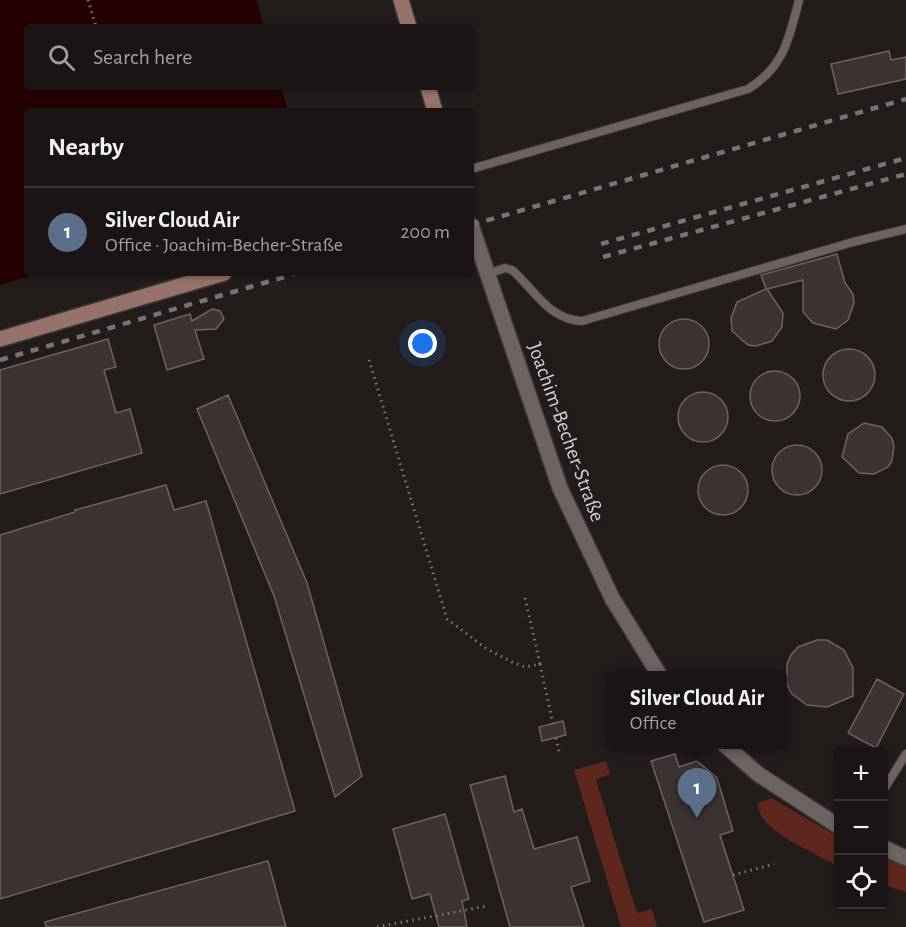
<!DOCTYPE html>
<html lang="en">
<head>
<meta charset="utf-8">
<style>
  :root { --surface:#1a1514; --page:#272222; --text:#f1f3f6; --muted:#9f9fa0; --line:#383434; --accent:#d93025 }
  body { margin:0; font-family:"Alegreya Sans",sans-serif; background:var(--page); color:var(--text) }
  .controls { position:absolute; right:18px; bottom:18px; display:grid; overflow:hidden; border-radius:6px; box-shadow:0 2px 4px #0004 }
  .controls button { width:54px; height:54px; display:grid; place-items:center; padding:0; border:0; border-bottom:2px solid var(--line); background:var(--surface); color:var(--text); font:30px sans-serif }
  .you { position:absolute; left:423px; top:344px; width:21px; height:21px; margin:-15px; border:4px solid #fff; border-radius:50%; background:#1a73e8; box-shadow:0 0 0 9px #1a73e833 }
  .badge { display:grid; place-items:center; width:39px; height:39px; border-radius:50%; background:var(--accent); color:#fff; font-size:20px; font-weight:700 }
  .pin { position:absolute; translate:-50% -50px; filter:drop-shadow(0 2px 3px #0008) }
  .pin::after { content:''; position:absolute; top:32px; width:21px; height:18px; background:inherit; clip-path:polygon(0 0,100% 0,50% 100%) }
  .popup { position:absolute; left:607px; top:671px; width:180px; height:78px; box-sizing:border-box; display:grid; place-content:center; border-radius:6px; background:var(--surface); filter:drop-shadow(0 2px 4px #0005); font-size:20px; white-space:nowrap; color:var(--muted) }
  .popup b { font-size:22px; color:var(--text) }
  .popup::after { content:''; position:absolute; left:50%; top:100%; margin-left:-12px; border:12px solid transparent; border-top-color:var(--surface) }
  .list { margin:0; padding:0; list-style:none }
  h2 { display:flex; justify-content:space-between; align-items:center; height:78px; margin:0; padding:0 24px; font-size:26px }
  h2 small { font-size:20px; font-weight:400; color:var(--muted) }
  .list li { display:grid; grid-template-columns:39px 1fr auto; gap:18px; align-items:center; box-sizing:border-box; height:90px; padding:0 24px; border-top:2px solid var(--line) }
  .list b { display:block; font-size:22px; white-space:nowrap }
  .list p { margin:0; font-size:20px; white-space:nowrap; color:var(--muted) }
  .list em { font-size:20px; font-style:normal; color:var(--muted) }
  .icon { flex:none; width:33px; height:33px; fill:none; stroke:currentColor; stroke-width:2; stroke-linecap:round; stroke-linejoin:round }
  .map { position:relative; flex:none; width:906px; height:927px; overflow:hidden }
  .search { position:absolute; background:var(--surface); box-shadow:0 2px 4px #0004; left:24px; top:24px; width:450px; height:66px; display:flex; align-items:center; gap:15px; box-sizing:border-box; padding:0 21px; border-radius:6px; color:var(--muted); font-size:22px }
  .panel { position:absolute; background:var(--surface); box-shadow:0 2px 4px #0004; left:24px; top:108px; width:450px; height:168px; border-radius:6px }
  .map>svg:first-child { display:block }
</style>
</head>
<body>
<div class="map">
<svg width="906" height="927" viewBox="0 0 906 927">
  <rect width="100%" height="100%" fill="#221c1b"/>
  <path fill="#5d271d" d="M 606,761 L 610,774 L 596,780 L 637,913 L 652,909 L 657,927 L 621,927 L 574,770 Z
    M 772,798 L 838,837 L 838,866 C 818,854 754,829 758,803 Z
    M 884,858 L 906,867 L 906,892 L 884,885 Z"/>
  <path fill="#250000" d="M 0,0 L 257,0 L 264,27 L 27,27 L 27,87 L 281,87 L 288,111 L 27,111 L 27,273 L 40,273 L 0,285 Z"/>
  <path fill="#3b3433" stroke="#6b6462" stroke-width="1.5" d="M 889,51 L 891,60 L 906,57 L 906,79 L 838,94 L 831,64 Z
    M 837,254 L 845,283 L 853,294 L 854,303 L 848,320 L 836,329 L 813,323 L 803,312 L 803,280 L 767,289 L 783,313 L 782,327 L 772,341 L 756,346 L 748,345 L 732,331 L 731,318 L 737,302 L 766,289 L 761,275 Z
    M 212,309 L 220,311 L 224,319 L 216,329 L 195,330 L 204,359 L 167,370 L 154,325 L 190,314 L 192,321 Z
    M659 344a25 25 0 1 1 50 0a25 25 0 1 1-50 0Z
    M 108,339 L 116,367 L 104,370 L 116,413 L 130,409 L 142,453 L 0,494 L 0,370 Z
    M823 375a26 26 0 1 1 52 0a26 26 0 1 1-52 0Z
    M750 396a25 25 0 1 1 50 0a25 25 0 1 1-50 0Z
    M678 417a25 25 0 1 1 50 0a25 25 0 1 1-50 0Z
    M 228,395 L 307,583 L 362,776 L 335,797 L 274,596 L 197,409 Z
    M 864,423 L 882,427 L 892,438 L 894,446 L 892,461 L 888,467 L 874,474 L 859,473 L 842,457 L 848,434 Z
    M772 470a25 25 0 1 1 50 0a25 25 0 1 1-50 0Z
    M698 490a25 25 0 1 1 50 0a25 25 0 1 1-50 0Z
    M 166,485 L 174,510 L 206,501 L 295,811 L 0,899 L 0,535 L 75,512 L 75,510 Z
    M 817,640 L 827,640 L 844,650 L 853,668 L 853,696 L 827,707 L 807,705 L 791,693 L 787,684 L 787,664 L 791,655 L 798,647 Z
    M 877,679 L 904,694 L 876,748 L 848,733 Z
    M 563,721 L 566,735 L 542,741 L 539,727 Z
    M 675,754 L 679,767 L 697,761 L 717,778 L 733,831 L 720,835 L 744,910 L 704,922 L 651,761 Z
    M 505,776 L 514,812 L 522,809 L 534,849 L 577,837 L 590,881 L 571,887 L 584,927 L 510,927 L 470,785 Z
    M 445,814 L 469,899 L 462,901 L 467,927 L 439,927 L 430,894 L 412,899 L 393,829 Z
    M 268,861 L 286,927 L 46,927 L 45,922 Z"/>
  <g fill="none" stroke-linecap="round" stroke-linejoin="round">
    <g stroke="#3c3837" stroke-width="10">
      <path id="lane" d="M 471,169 L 748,89 C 784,67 789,39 799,0
        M 488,274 L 505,268 L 512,270 C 536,291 548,319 582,321 L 853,242 L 906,229
        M 884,789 L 906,754"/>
    </g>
    <g stroke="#3c3837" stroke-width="18">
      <path id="street" d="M 471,225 L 560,488 L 612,598 L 660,676
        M 724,744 L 758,774 L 838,826
        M 884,848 L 906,858"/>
    </g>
    <g stroke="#3c3837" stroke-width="18">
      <path id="secondary" d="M 401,0 L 409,27
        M 428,87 L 435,111
        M 0,339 L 224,273"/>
    </g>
    <path stroke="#7c7776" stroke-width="3" stroke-dasharray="1.5 4.5" stroke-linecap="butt" d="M 88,0 L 96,27
      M 73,88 L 76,87
      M 369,360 L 447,619 L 487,649 L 512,662 L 525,667 L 540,664 L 553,724
      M 525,598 L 540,664
      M 556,738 L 560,755
      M 733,875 L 774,864
      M 377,927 L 487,906"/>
    <use href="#lane" stroke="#6b6462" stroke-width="8"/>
    <use href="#street" stroke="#6b6462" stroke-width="15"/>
    <use href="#secondary" stroke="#96726a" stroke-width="15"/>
    <path stroke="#797473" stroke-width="4.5" stroke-dasharray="8 8" stroke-linecap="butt" d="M 471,225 L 906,99
      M 601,244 L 906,158
      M 603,257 L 906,174
      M 0,360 L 298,273"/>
  </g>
  <g text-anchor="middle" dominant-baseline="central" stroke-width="4.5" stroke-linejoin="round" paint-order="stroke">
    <g font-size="21" fill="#d6d2d1" stroke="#221c1b">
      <text transform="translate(566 432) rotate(70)">Joachim-Becher-Straße</text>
    </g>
  </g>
</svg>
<div class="controls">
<button>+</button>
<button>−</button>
<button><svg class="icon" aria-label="locate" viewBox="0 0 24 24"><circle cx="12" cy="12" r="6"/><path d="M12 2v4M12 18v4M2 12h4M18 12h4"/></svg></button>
</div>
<div class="you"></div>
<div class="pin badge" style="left:697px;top:818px;background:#5c6f8a">1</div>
<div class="popup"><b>Silver Cloud Air</b>Office</div>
<div class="search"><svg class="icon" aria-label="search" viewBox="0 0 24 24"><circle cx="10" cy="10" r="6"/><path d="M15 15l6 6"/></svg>Search here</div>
<section class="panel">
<h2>Nearby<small></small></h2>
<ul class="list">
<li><span class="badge" style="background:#5c6f8a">1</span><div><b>Silver Cloud Air</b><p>Office · Joachim-Becher-Straße</p></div><em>200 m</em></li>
</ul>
</section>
</div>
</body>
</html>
